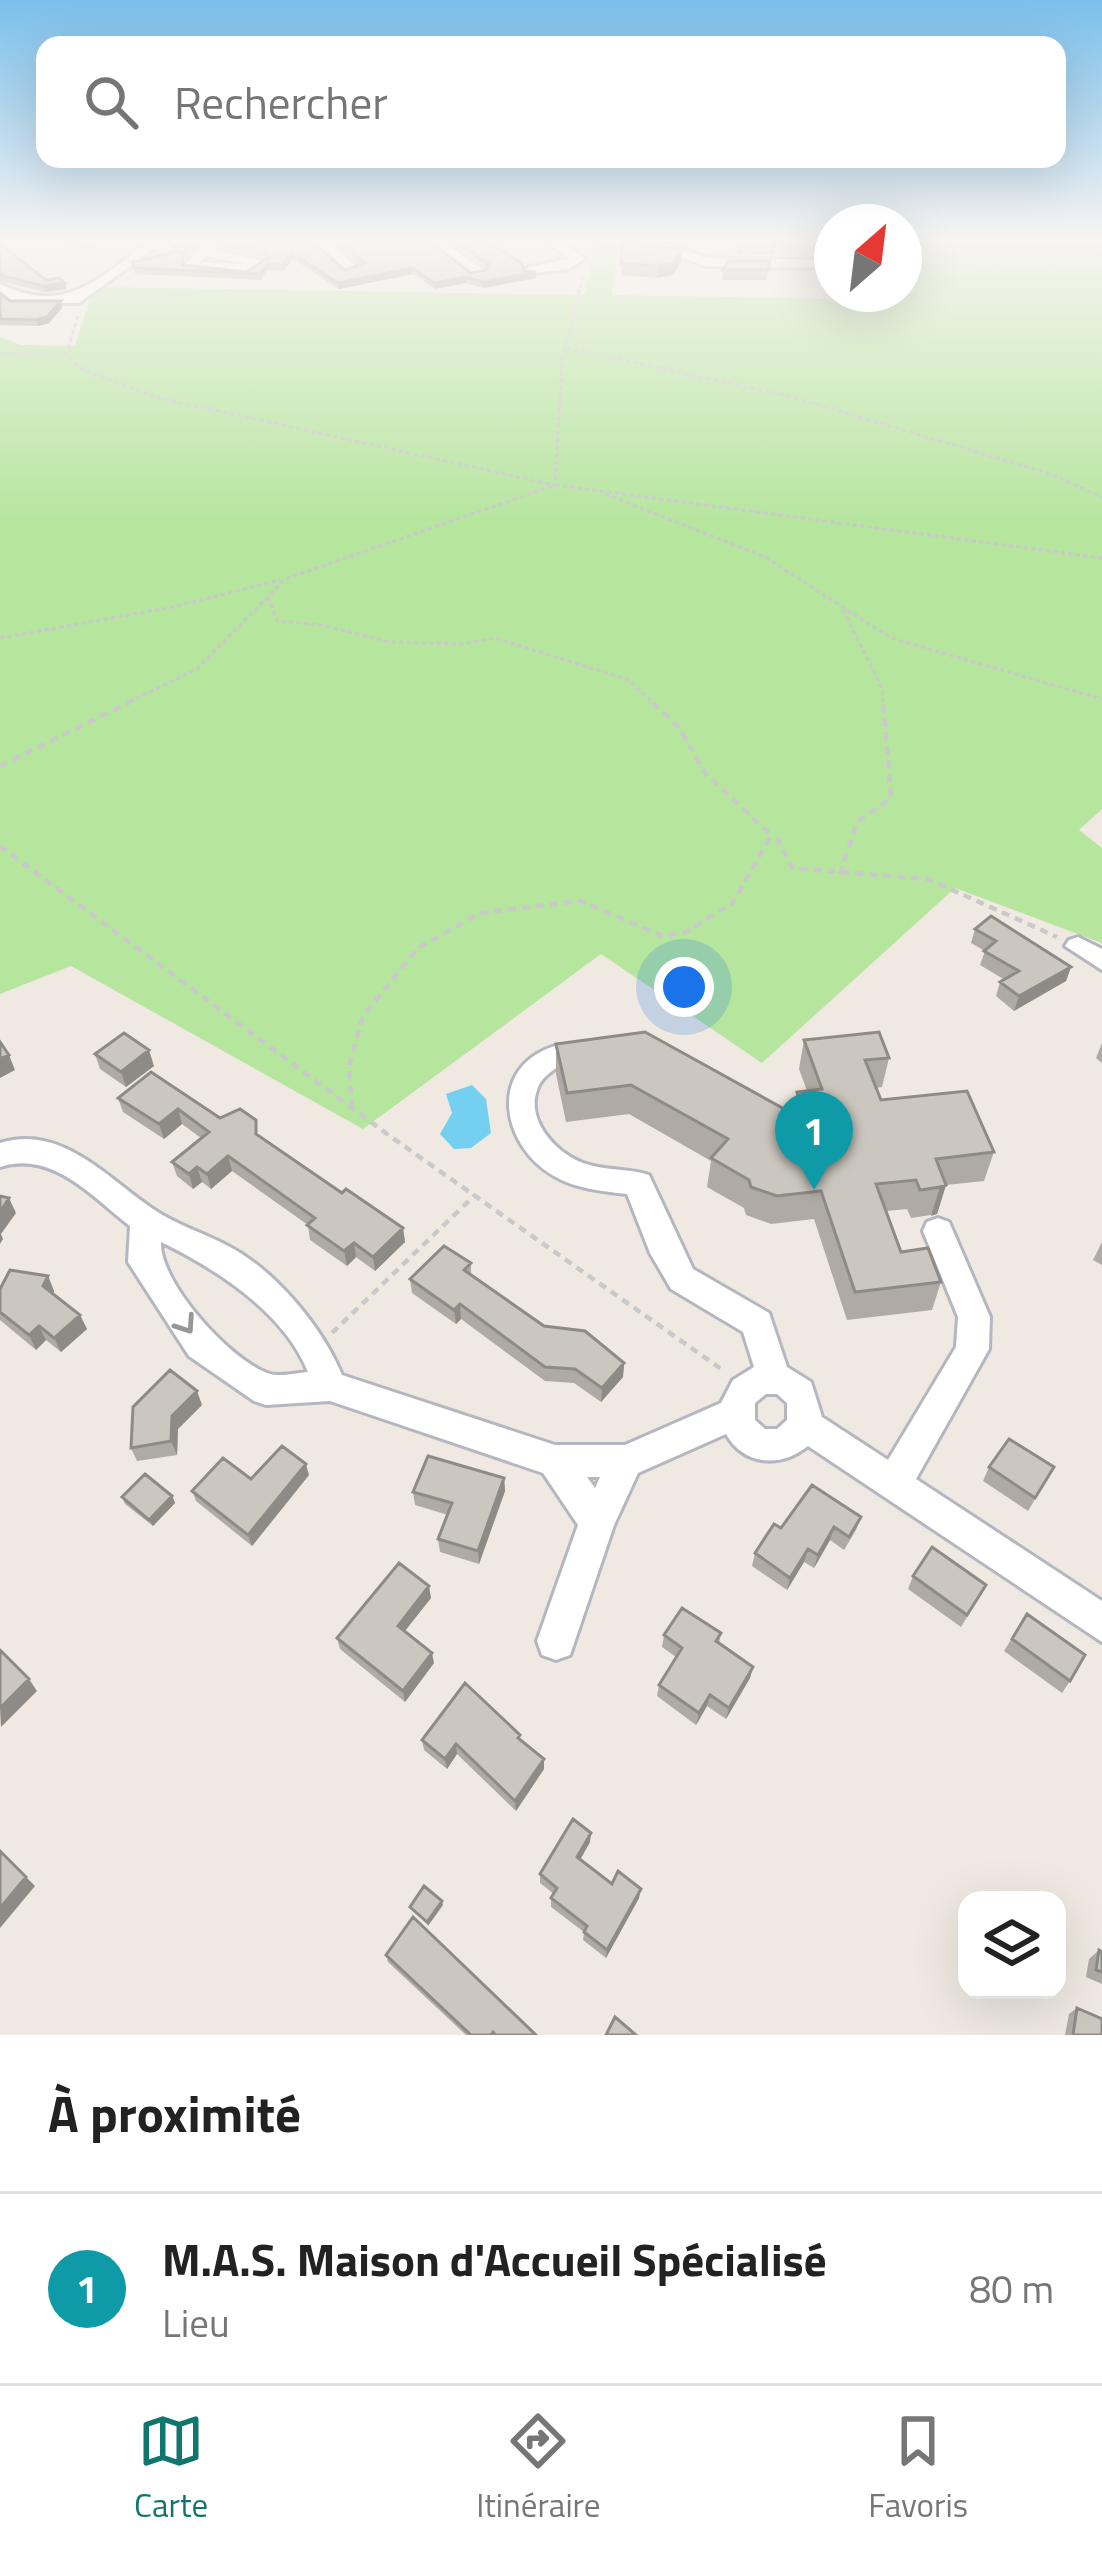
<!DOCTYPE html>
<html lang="fr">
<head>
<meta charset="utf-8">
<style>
  :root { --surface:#fff; --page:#f6f6f6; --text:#222; --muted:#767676; --line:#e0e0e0; --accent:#0f766e }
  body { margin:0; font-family:"Titillium Web",sans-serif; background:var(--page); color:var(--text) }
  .controls { position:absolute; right:36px; bottom:36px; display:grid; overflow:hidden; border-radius:24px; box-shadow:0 12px 48px #0002 }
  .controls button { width:108px; height:108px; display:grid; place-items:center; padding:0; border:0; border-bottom:3px solid var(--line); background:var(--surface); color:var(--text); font:60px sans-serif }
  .compass { position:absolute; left:814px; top:204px; width:108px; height:108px; border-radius:50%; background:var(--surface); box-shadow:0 12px 48px #0002; rotate:28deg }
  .you { position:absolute; left:684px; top:987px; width:42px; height:42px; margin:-30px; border:9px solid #fff; border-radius:50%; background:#1a73e8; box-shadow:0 0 0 18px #1a73e833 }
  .badge { display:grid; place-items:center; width:78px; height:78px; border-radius:50%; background:var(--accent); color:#fff; font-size:39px; font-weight:700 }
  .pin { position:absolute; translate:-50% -99px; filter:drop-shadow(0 3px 6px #0008) }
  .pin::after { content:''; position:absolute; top:63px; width:42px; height:36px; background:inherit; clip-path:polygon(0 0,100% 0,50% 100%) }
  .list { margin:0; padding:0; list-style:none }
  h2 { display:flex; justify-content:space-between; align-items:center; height:156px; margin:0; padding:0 48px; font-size:51px }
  h2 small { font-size:39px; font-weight:400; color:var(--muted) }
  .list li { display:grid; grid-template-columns:78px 1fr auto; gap:36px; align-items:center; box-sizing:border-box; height:192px; padding:0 48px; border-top:3px solid var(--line) }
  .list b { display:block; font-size:45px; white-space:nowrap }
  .list p { margin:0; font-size:39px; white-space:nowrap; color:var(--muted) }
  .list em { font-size:39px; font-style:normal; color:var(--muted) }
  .icon { flex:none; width:66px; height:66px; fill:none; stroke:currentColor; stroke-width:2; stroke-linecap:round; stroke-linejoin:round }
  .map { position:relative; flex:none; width:1102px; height:2035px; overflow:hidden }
  .search { position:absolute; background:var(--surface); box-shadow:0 12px 48px #0002; left:36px; right:36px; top:36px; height:132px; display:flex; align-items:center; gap:30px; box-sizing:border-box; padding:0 42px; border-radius:24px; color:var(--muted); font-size:45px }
  .sheet { height:348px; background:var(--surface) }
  nav { display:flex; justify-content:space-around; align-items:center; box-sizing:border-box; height:168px; border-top:3px solid var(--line); background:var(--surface); font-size:33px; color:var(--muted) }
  nav a { display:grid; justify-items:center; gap:6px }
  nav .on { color:var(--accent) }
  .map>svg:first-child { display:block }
</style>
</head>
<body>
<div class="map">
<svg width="1102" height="2035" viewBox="0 0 1102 2035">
  <rect width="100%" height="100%" fill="#efe9e1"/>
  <path fill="#b6e59e" d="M 597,238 L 618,248 L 612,295 L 897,300 L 896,294 L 904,294 L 904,239 L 1102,238 L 1102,809 L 1079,830 L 1102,848 L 1102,943 L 955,888 L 762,1063 L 601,954 L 363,1129 L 71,966 L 0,994 L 0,337 L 21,345 L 75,346 L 90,299 L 105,287 L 585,295 Z"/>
  <path fill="#75cff0" d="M 472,1085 L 486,1099 L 491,1133 L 471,1148 L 454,1149 L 440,1134 L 452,1113 L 446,1094 Z"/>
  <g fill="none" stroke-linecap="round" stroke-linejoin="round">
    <g stroke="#b4b7c1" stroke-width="6">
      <path id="minor" d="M 154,238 L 169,238 L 79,303 L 14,303 L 0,295 L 0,284 C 68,317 100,276 154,238 Z
        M 207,238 L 220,238 L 212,249 L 266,262 L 247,273 L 187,268 L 186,263 ZM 206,256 L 247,264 L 201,262 Z
        M 309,238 L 323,238 L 361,270 L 349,273 Z
        M 425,238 L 439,238 L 486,272 L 474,275 Z
        M 541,238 L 556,238 L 585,258 L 569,269 L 527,274 L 527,268 L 569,258 Z
        M 607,238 L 671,245 L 708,258 L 832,260 L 832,268 L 706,266 L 669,253 L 615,247 Z
        M 1078,937 L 1102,949 L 1102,970 L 1065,946 L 1069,940 Z
        M 555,1046 L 565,1049 L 569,1056 C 560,1069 542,1073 537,1090 C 526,1121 556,1153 583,1163 C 604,1171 628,1168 649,1175 L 693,1269 L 769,1313 L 787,1367 L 811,1382 L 822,1417 L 888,1460 L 956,1347 L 958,1317 L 923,1231 L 927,1222 L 938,1218 L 949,1222 L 990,1317 L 989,1349 L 916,1479 L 1102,1601 L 1102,1642 L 808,1446 C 781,1468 744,1466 726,1434 L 638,1473 L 614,1525 L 570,1655 L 556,1660 L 542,1655 L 537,1641 L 578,1525 L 543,1473 L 330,1401 L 266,1405 L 254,1401 L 189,1356 L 128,1262 L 130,1226 C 91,1196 52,1150 0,1167 L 0,1143 C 61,1124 106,1177 153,1209 C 176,1225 204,1233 228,1246 C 275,1270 322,1327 342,1375 L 555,1445 L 625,1445 L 721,1403 L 733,1380 L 754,1367 L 743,1332 L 671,1289 L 650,1253 L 627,1194 C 602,1191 576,1189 554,1176 C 501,1146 487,1067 555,1046 ZM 161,1242 C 216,1269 284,1312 308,1372 C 297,1373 280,1377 270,1374 C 231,1362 159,1282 161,1242 ZM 766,1394 L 777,1394 L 787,1403 L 787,1420 L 777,1429 L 765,1429 L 755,1420 L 755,1403 ZM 587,1477 L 600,1477 L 595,1488 Z"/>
    </g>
    <path stroke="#c9c9c9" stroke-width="3" stroke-dasharray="4.5 3" stroke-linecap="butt" d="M 904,266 L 1053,267 L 1052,258 L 1026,238
      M 78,316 L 66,355 L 81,369 L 155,397 L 555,485 L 562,360 L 583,276
      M 567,348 L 788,396 L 1051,474 L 1102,497
      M 0,353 L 66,355
      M 605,494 L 765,557 L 891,638 L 1102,699
      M 268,597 L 277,621 L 322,625 L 390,642 L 463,644 L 495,638 L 629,680 L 652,702
      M 843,610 L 882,688 L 883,702
      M 0,638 L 173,607 L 280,580
      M 129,702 L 197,669 L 285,579 L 555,485 L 1102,558"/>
    <path stroke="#c9c9c9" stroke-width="4.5" stroke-dasharray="8 6" stroke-linecap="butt" d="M 0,766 L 136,699
      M 777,837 L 792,868 L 928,879 L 1057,937
      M 0,846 L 387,1134 L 724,1371
      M 840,874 L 857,822 L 891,798 L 883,699
      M 352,1107 L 349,1066 L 363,1016 L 418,948 L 480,913 L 580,901 L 663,936 L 686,932 L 733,903 L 771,835 L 705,773 L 680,729 L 649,699
      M 332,1333 L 475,1195"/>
    <use href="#minor" fill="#fff" fill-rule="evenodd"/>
  </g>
  <path fill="#afaba4" d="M 0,238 L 107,238 L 92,248 Z
    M 183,238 L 201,238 L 183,260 L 183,265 L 246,272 L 267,258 L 220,246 L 219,240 L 308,238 L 345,270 L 361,265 L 330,238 L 425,238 L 471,273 L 488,269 L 447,238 L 531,238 L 494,245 L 524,271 L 536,278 L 483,288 L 466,283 L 435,289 L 413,274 L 339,289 L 293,259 L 283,271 L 268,270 L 261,280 L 135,274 L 133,262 L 172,254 L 171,250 Z
    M 642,238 L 690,238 L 690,247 Z
    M 777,238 L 774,255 L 737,254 L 738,242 Z
    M 622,241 L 681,262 L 673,275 L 657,278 L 621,275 Z
    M 0,244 L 46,280 L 65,283 L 66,289 L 45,292 L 0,281 Z
    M 770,261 L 767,280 L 722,280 L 723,270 Z
    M 0,293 L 10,301 L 61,301 L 62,308 L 49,323 L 38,326 L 0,325 Z
    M 975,929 L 1071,967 L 1066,981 L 1014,1011 L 996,996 L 1000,982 L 1005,980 L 980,965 L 985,951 L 971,943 Z
    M 804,1040 L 889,1058 L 882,1087 L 876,1088 L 881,1100 L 994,1152 L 984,1181 L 946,1185 L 937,1214 L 911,1218 L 907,1209 L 886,1211 L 901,1252 L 941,1282 L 932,1310 L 847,1320 L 814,1219 L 771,1224 L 746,1215 L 744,1208 L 707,1187 L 711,1161 L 629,1114 L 566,1122 L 556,1074 L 556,1044 L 793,1114 L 797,1092 L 807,1091 L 799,1069 Z
    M 1102,1043 L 1102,1063 L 1096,1058 Z
    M 95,1054 L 154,1066 L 126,1087 L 100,1069 Z
    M 118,1098 L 220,1118 L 260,1137 L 342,1193 L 403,1228 L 405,1242 L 375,1271 L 356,1257 L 347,1266 L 310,1240 L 308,1225 L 232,1171 L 211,1189 L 202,1182 L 193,1189 L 177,1176 L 172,1162 L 201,1138 L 182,1124 L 164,1139 L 123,1112 Z
    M 1102,1242 L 1102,1265 L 1093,1260 Z
    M 471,1263 L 471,1275 L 544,1326 L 624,1363 L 623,1377 L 601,1402 L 574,1383 L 545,1381 L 461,1319 L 456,1324 L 412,1293 L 410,1279 Z
    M 48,1276 L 54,1291 L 53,1294 L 80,1315 L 87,1329 L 61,1352 L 46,1340 L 36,1350 L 0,1320 L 0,1289 Z
    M 202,1405 L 178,1429 L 177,1455 L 137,1461 L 131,1448 Z
    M 989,1467 L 1054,1467 L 1028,1511 L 983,1481 Z
    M 309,1475 L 252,1546 L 196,1501 L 192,1491 L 251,1479 Z
    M 504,1478 L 505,1491 L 479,1564 L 440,1552 L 438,1539 L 448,1515 L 415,1505 L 413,1492 Z
    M 172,1496 L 175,1503 L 153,1526 L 125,1504 L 122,1497 Z
    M 861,1517 L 856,1530 L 844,1550 L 830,1540 L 814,1568 L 804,1562 L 787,1590 L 752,1566 L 755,1553 L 781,1528 Z
    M 913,1576 L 986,1585 L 961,1627 L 908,1589 Z
    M 431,1598 L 405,1631 L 434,1663 L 405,1702 L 340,1649 L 337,1638 Z
    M 1027,1614 L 1070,1681 L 1062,1693 L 1004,1651 Z
    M 721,1633 L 719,1643 L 753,1667 L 750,1678 L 726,1719 L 707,1706 L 696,1725 L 657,1696 L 659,1685 L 676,1657 L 662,1647 L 664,1635 Z
    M 422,1740 L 521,1740 L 544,1769 L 516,1811 L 457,1754 L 447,1769 L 424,1750 Z
    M 590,1842 L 580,1860 L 612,1884 L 639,1898 L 606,1958 L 583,1940 L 584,1932 L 551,1907 L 551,1898 L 554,1894 L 540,1883 L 540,1874 Z
    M 1099,1950 L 1102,1952 L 1102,1984 L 1086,1977 L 1089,1959 Z
    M 386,1955 L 536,2035 L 466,2035 L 388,1962 Z
    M 1077,2008 L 1102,2035 L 1065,2035 L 1069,2014 Z"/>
  <path fill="#8e8b86" d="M 90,238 L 107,238 L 92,248 Z
    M 195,238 L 201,238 L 183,260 L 182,254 Z
    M 502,238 L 531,238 L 487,247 L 486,241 Z
    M 682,250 L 681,262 L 673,275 L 657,278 L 658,266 Z
    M 292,253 L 293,259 L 283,271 L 283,265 Z
    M 412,268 L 413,274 L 339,289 L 338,283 Z
    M 536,272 L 536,278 L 483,288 L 483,282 Z
    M 466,277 L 466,283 L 435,289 L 435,283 Z
    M 65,283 L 66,289 L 45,292 L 44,286 Z
    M 61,301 L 62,308 L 49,323 L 38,326 L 36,320 Z
    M 1071,967 L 1066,981 L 1014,1011 L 1019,996 Z
    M 149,1050 L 154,1066 L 126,1087 L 121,1072 Z
    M 9,1055 L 15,1070 L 0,1078 L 0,1059 Z
    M 178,1109 L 182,1124 L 164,1139 L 159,1124 Z
    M 228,1156 L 232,1171 L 211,1189 L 207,1174 Z
    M 197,1167 L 202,1182 L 193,1189 L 189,1174 Z
    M 946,1185 L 937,1214 L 931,1216 L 940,1187 Z
    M 9,1198 L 16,1213 L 1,1234 L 3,1239 L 0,1244 L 0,1212 Z
    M 403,1228 L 405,1242 L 375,1271 L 373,1257 Z
    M 354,1243 L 356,1257 L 347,1266 L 344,1251 Z
    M 48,1276 L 54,1291 L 50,1301 L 43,1286 Z
    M 460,1304 L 461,1319 L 456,1324 L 454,1310 Z
    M 80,1315 L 87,1329 L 61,1352 L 54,1338 Z
    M 39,1326 L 46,1340 L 36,1350 L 29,1335 Z
    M 624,1363 L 623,1377 L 601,1402 L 602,1388 Z
    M 197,1391 L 202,1405 L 178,1429 L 177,1455 L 171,1441 L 172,1416 Z
    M 306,1464 L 309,1475 L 252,1546 L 248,1535 Z
    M 504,1478 L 505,1491 L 479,1564 L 478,1551 Z
    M 172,1496 L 175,1503 L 153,1526 L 149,1520 Z
    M 834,1527 L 830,1540 L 814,1568 L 818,1555 Z
    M 808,1549 L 804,1562 L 787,1590 L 790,1578 Z
    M 429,1586 L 431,1598 L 400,1637 L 398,1626 Z
    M 432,1653 L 434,1663 L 405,1702 L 403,1691 Z
    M 753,1667 L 750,1678 L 726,1719 L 729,1708 Z
    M 29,1679 L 37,1691 L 1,1727 L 0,1708 Z
    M 710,1695 L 707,1706 L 696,1725 L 699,1713 Z
    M 456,1744 L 457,1754 L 447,1769 L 445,1759 Z
    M 544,1759 L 544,1769 L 516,1811 L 515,1801 Z
    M 591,1833 L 590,1842 L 576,1867 L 577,1857 Z
    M 26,1877 L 35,1886 L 0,1928 L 0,1908 Z
    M 641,1889 L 639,1898 L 606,1958 L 607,1950 Z
    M 442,1901 L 443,1905 L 428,1926 L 427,1922 Z"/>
  <path fill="#cbc7bf" stroke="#8e8b86" stroke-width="3" d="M 183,238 L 195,238 L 182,254 L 183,265 L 246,272 L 270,257 L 266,252 L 219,240 L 219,238 L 308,238 L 345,270 L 365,263 L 336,238 L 425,238 L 471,273 L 487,270 L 490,265 L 454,238 L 502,238 L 486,241 L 522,263 L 524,271 L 536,272 L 483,282 L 466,277 L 435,283 L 412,268 L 338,283 L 292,253 L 283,265 L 268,264 L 260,274 L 134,268 L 133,262 L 181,251 L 171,250 Z
    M 741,238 L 776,238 L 775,243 L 738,242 Z
    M 622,241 L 682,250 L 674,263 L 658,266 L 621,264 Z
    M 0,244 L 46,280 L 59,278 L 65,283 L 44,286 L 0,275 Z
    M 728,261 L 770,261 L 768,270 L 723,270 Z
    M 0,293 L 10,301 L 61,301 L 47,317 L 36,320 L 0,319 Z
    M 991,916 L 1071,967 L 1019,996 L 1000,982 L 1019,971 L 984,951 L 996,941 L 975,929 Z
    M 645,1032 L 806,1121 L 797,1092 L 822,1089 L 804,1040 L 879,1032 L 889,1058 L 865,1060 L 881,1100 L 967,1091 L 994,1152 L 936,1159 L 946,1185 L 940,1187 L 920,1190 L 916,1180 L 876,1184 L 901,1252 L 928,1248 L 941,1282 L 855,1292 L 821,1191 L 777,1196 L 751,1187 L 749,1180 L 711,1158 L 728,1139 L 631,1085 L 567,1093 L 556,1044 Z
    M 124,1033 L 149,1050 L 121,1072 L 95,1054 Z
    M 0,1042 L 9,1055 L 0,1059 Z
    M 151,1072 L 220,1118 L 240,1109 L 256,1120 L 256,1134 L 342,1193 L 346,1189 L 403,1228 L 373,1257 L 354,1243 L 344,1251 L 307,1225 L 315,1218 L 228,1156 L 207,1174 L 197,1167 L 189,1174 L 172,1162 L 209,1132 L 178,1109 L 159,1124 L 118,1098 Z
    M 0,1196 L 9,1198 L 0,1212 Z
    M 444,1246 L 471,1263 L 464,1270 L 544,1326 L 585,1331 L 624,1363 L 602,1388 L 575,1369 L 545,1367 L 460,1304 L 454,1310 L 410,1279 Z
    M 10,1270 L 48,1276 L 43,1286 L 80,1315 L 54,1338 L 39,1326 L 29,1335 L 0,1312 L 0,1289 Z
    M 170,1370 L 197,1391 L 172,1416 L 171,1441 L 131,1448 L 133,1407 Z
    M 1009,1439 L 1054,1467 L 1035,1498 L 989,1467 Z
    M 282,1446 L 306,1464 L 248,1535 L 192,1491 L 223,1458 L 251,1479 Z
    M 428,1456 L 504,1478 L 478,1551 L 438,1539 L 452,1503 L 413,1492 Z
    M 145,1474 L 172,1496 L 149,1520 L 122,1497 Z
    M 812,1485 L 861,1517 L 849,1537 L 834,1527 L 818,1555 L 808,1549 L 790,1578 L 755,1553 L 774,1524 L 781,1528 Z
    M 932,1547 L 986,1585 L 967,1615 L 913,1576 Z
    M 399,1563 L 429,1586 L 398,1626 L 432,1653 L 403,1691 L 337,1638 Z
    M 682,1608 L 721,1633 L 716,1641 L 753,1667 L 729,1708 L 710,1695 L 699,1713 L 659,1685 L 682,1648 L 664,1635 Z
    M 1027,1614 L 1085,1655 L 1070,1681 L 1012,1639 Z
    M 0,1650 L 29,1679 L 0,1708 Z
    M 465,1683 L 520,1735 L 518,1738 L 544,1759 L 515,1801 L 456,1744 L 445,1759 L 422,1740 Z
    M 573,1819 L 591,1833 L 577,1857 L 612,1884 L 618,1871 L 641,1889 L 607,1950 L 584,1932 L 587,1926 L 551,1898 L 557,1888 L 540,1874 Z
    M 0,1851 L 26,1877 L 0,1908 Z
    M 424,1886 L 442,1901 L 427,1922 L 410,1907 Z
    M 413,1917 L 536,2035 L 496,2035 L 493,2032 L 491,2035 L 471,2035 L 386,1955 Z
    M 1099,1950 L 1102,1952 L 1102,1972 L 1096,1970 Z
    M 1077,2008 L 1102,2019 L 1102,2035 L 1073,2035 Z
    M 615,2017 L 636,2035 L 606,2035 Z"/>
  <defs><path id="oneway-chevron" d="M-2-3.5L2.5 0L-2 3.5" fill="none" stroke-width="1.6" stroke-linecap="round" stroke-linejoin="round" transform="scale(3)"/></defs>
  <use stroke="#969696" href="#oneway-chevron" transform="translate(186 1325) rotate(56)"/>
  <linearGradient id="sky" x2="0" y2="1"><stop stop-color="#7abfeb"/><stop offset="0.46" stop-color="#f8f5f2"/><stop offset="1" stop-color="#f8f5f2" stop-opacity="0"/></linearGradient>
  <rect width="1102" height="523" fill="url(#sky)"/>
</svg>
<div class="controls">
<button><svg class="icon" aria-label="layers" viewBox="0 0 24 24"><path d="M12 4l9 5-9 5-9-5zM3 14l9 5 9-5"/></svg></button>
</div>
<svg class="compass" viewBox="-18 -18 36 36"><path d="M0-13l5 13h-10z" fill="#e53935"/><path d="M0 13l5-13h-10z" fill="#767676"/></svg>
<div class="you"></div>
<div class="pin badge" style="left:814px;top:1190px;background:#0f9aa8">1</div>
<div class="search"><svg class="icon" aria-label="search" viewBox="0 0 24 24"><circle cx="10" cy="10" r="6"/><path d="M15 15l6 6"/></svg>Rechercher</div>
</div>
<section class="sheet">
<h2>À proximité<small></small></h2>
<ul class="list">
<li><span class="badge" style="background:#0f9aa8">1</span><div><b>M.A.S. Maison d'Accueil Spécialisé</b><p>Lieu</p></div><em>80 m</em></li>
</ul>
</section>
<nav>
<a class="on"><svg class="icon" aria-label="map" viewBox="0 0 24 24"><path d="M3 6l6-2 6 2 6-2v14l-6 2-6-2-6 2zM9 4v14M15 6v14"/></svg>Carte</a>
<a><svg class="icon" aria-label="directions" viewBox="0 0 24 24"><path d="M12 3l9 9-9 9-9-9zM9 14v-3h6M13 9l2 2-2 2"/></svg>Itinéraire</a>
<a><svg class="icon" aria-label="saved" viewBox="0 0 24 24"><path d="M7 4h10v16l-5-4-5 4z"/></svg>Favoris</a>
</nav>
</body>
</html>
